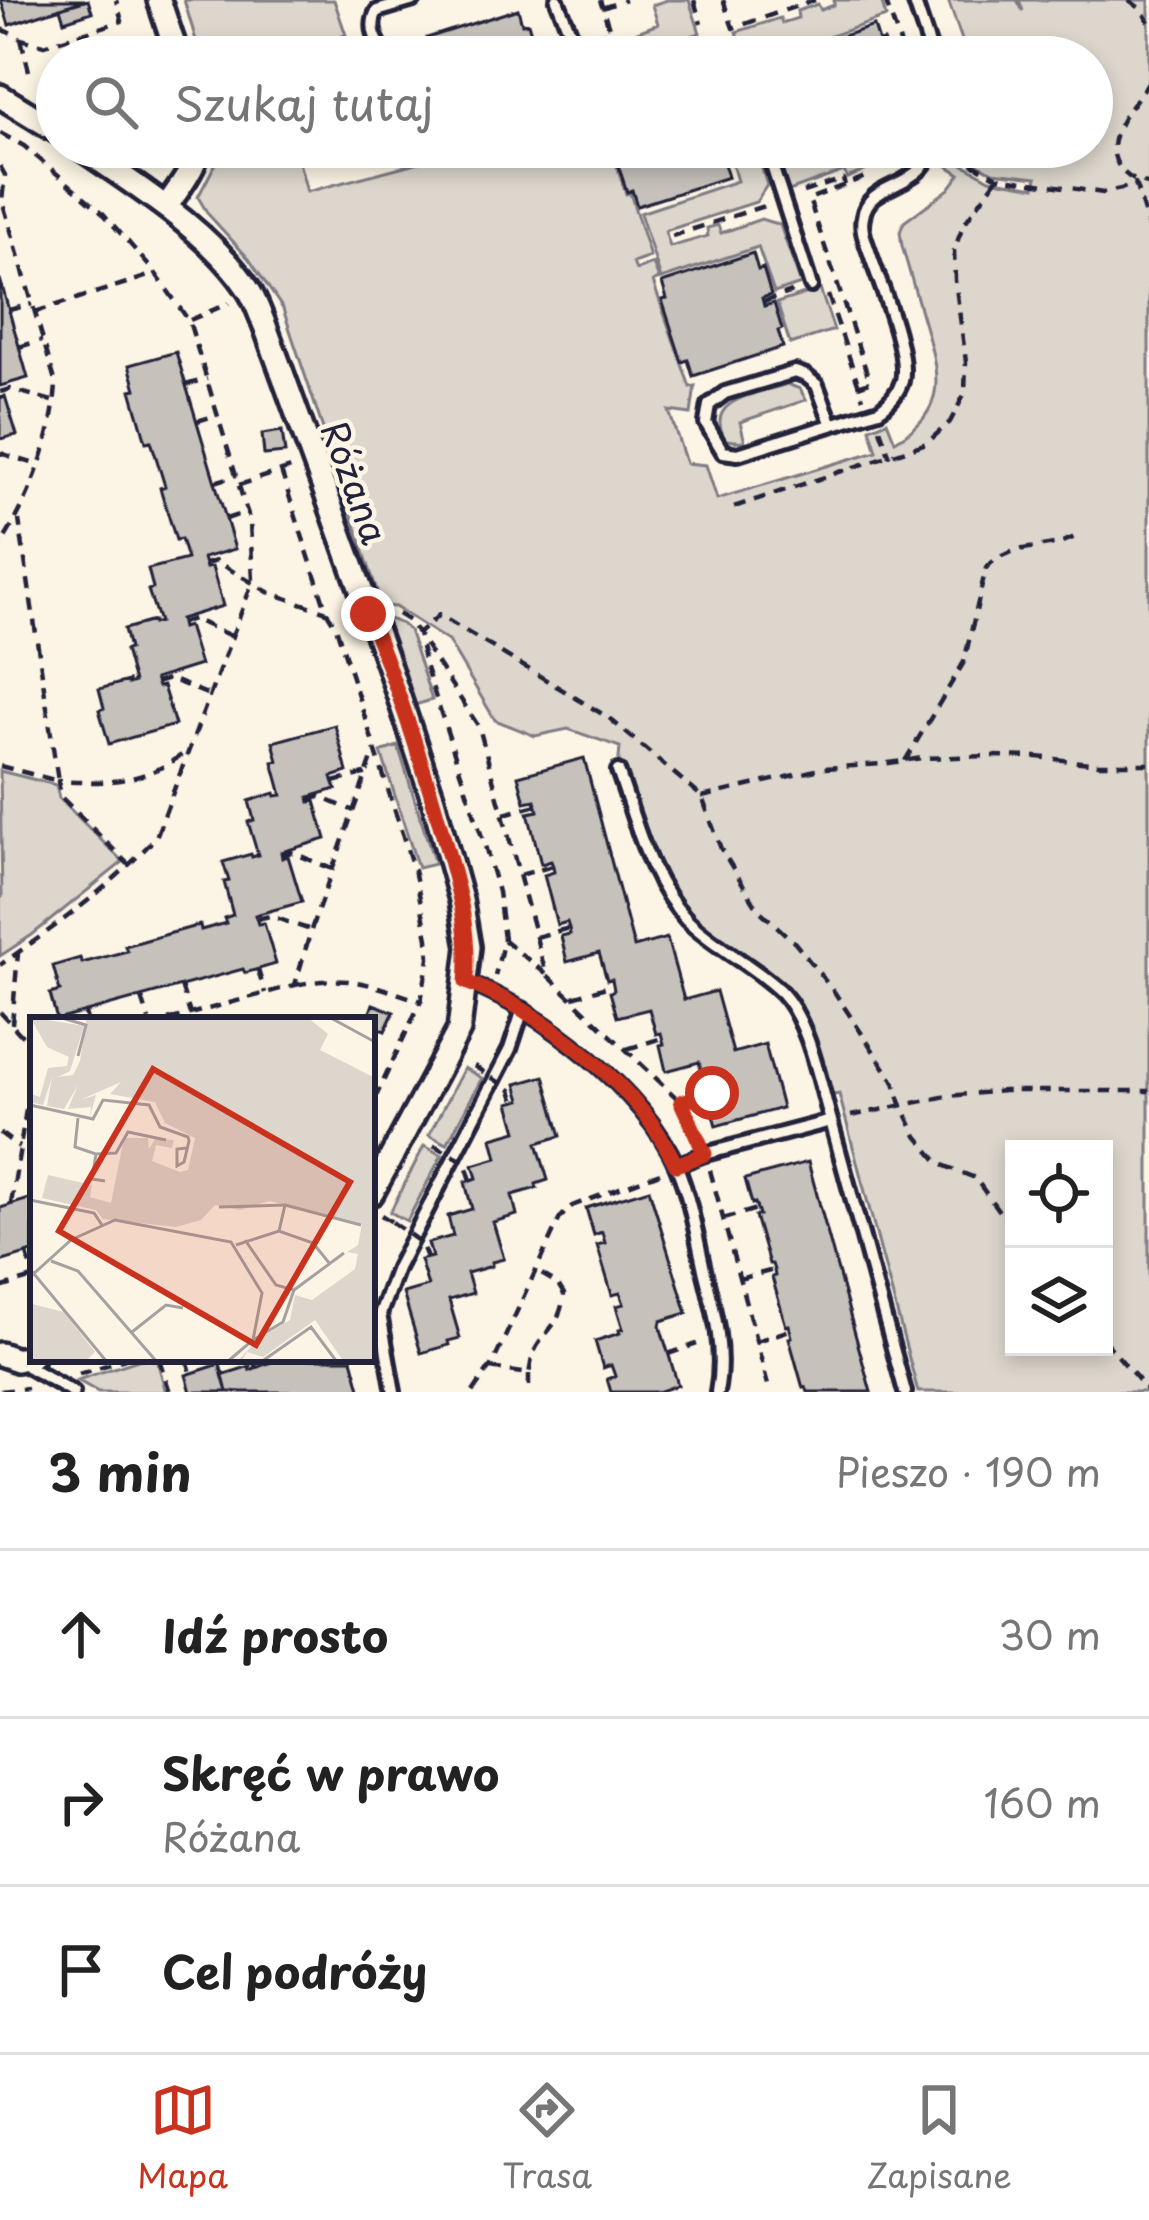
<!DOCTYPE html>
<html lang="pl">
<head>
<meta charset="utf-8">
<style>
  :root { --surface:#fff; --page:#f6f6f6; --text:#222; --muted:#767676; --line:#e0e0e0; --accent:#c8321e }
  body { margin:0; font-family:"Playpen Sans",sans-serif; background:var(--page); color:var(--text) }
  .controls { position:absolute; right:36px; bottom:36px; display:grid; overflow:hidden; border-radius:0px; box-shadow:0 6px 18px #0003 }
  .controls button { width:108px; height:108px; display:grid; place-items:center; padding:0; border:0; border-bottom:3px solid var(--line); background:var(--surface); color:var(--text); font:60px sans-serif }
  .stop { position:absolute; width:36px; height:36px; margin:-27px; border:9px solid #c8321e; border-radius:50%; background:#fff }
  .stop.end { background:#c8321e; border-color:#fff; box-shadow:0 3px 12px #0008 }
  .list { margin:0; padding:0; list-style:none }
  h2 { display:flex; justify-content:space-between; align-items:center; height:156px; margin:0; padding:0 48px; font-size:51px }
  h2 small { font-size:39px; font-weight:400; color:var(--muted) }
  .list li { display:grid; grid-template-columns:78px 1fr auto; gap:36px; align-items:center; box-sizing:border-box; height:168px; padding:0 48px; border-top:3px solid var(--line) }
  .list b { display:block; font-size:45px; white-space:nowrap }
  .list p { margin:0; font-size:39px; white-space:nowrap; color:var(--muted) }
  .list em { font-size:39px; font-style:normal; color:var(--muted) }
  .icon { flex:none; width:66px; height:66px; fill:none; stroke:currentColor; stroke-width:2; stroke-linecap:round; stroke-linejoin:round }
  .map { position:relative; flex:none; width:1149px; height:1392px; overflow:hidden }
  .search { position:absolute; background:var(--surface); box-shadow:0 6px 18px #0003; left:36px; right:36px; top:36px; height:132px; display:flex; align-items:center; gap:30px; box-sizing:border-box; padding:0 42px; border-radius:66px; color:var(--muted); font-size:45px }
  .sheet { height:660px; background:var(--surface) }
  nav { display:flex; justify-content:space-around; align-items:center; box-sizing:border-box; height:168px; border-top:3px solid var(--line); background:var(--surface); font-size:33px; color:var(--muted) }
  nav a { display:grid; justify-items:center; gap:6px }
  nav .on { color:var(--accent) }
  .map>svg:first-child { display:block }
</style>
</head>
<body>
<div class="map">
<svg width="1149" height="1392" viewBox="0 0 1149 1392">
  <rect width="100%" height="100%" fill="#fcf5e5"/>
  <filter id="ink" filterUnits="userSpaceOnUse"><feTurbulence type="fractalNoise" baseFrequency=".00833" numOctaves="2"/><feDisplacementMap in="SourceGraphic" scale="24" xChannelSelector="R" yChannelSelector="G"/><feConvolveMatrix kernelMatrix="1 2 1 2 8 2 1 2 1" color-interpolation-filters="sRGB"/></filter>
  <g filter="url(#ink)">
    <path fill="#dcd6cc" stroke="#7f7c84" stroke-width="3" fill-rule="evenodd" d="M 184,0 L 334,0 L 346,35 L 272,54 L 272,57 L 201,57 Z
      M 667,0 L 689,0 L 700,33 C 666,44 614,74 585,44 L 609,37 L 612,42 L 658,24 L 652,5 Z
      M 834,0 L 881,0 L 886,17 L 770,57 L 752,57 L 746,39 L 739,41 L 736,32 L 780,18 L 782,23 L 798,18 L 797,11 L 818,4 L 821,10 L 834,5 Z
      M 948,0 L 1017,0 L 1023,11 L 1019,0 L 1149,0 L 1149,1392 L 918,1392 L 839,1094 L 824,1097 L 800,1021 L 784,995 L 712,939 L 668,895 L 618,771 L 620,747 L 568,729 L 535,736 L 495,720 L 448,641 L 395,607 L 382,606 L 283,309 L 249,259 L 208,214 L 198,197 L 219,157 L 221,147 L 295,147 L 307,192 L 476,147 L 611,147 L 626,194 L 630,193 L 650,257 L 633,263 L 636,270 L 653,264 L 659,279 L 653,282 L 690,387 L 695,386 L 691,414 L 669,411 L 686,463 L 706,465 L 717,499 L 877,451 L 870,428 L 887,421 L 895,441 C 951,411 938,370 923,319 C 916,294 909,270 902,246 L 900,232 L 904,222 L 949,189 L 960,174 L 942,162 L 946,155 L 990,179 L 1035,187 L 1037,177 L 993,172 L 947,148 L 1092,147 L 1092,57 L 968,57 ZM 1014,1149 L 1104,1149 L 1104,1347 L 1014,1347 Z
      M 727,147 L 755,147 L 767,185 L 756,202 L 665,231 L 670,247 L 708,236 L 707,228 L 718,225 L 721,233 L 761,219 L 780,225 L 801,284 L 774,293 L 758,247 L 661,279 L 640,213 L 737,181 Z
      M 774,147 L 800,147 L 804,157 L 834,147 L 910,147 L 902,156 L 847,178 L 844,171 L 789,191 Z
      M 820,289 L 834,330 L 790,344 L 777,303 Z
      M 787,384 L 800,389 L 806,400 L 740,422 L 745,442 L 726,440 C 701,399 758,394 787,384 Z
      M 386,618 L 402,624 L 409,630 L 432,700 L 415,705 Z
      M 398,746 L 435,864 L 418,868 L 381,752 Z
      M 0,771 L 56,785 L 59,798 L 123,862 L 32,935 L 0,956 L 0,899 L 2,897 Z
      M 464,1068 L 482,1078 L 447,1144 L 429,1135 Z
      M 424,1146 L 442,1155 L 407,1221 L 390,1212 Z
      M 141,1359 L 157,1360 L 166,1392 L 98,1392 L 77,1380 Z"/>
    <path fill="#c6c1bb" stroke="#22223b" stroke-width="3" d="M 1,0 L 85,0 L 9,25 Z
      M 88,0 L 92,12 L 64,21 L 60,8 Z
      M 518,9 L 522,24 L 528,23 L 536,50 L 527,53 L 528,57 L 427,57 L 432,54 L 427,38 Z
      M 874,26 L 879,42 L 884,41 L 889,57 L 784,57 L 784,55 Z
      M 612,147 L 724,147 L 728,160 L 723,161 L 728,177 L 637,206 L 632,190 L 627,192 Z
      M 753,253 L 758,270 L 763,268 L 771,295 L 762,298 L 764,306 L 774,303 L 782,329 L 778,331 L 783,347 L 693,376 L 688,360 L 682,362 L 662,300 L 667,299 L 662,283 Z
      M 0,279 L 28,378 L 0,386 Z
      M 176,352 L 235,549 L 203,558 L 206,568 L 212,567 L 223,606 L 180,619 L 182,628 L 188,626 L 200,665 L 155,679 L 158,687 L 163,686 L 175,725 L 109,744 L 99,710 L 104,708 L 99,689 L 128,681 L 128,684 L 134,682 L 125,650 L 129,649 L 124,629 L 153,621 L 153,624 L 159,622 L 148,590 L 153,588 L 148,569 L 187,559 L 181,539 L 176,540 L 160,488 L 165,486 L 151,441 L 146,442 L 131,390 L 136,389 L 129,365 Z
      M 5,396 L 17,435 L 0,439 L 0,398 Z
      M 282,431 L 285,453 L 264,455 L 262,434 Z
      M 335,725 L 347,772 L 332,777 L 336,789 L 309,797 L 310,802 L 315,801 L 326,839 L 281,852 L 282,858 L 288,856 L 302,902 L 255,915 L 258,924 L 264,923 L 276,964 L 245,973 L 243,969 L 57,1020 L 50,994 L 60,991 L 53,966 L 80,958 L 82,963 L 127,951 L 125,946 L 200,925 L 201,930 L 226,923 L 224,918 L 233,915 L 224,882 L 229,881 L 223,862 L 251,854 L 252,857 L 258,855 L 248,822 L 254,820 L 249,801 L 275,793 L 276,796 L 282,795 L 273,762 L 278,761 L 273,742 Z
      M 584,758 L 634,947 L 667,938 L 684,1000 L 716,991 L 733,1053 L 765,1044 L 782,1108 L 716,1126 L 709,1099 L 713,1098 L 710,1087 L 706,1088 L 699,1062 L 666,1071 L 660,1045 L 664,1044 L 661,1033 L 656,1034 L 649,1009 L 617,1017 L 610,992 L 614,990 L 612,979 L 607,980 L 599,953 L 567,962 L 561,936 L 570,934 L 569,928 L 567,922 L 557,925 L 544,875 L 554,872 L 553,866 L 551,861 L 541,864 L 528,813 L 538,811 L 535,800 L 525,802 L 518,776 Z
      M 373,1004 L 394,1012 L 385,1031 L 372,1026 L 372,1020 L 367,1020 Z
      M 544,1076 L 561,1136 L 537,1143 L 548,1180 L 536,1184 L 537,1188 L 512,1195 L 517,1215 L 493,1222 L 504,1259 L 492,1262 L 492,1266 L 467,1273 L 473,1293 L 449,1300 L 460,1338 L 448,1341 L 449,1345 L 421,1353 L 403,1293 L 428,1286 L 420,1260 L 432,1257 L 428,1243 L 453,1236 L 448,1216 L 472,1209 L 465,1182 L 477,1178 L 473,1165 L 497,1158 L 492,1138 L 517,1131 L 509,1103 L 521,1100 L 516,1084 Z
      M 808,1162 L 871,1392 L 808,1392 L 806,1387 L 803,1388 L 789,1338 L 792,1337 L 789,1325 L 786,1326 L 772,1277 L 775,1276 L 774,1270 L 772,1264 L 769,1264 L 755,1216 L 759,1215 L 755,1203 L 752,1204 L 745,1179 Z
      M 649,1189 L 687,1313 L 661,1321 L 660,1326 L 678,1385 L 658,1392 L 611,1392 L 607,1379 L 615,1376 L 611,1365 L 603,1368 L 595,1341 L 620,1333 L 619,1330 L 623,1329 L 616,1306 L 624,1304 L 620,1293 L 612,1295 L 597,1245 L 605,1243 L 602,1232 L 594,1235 L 586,1208 Z
      M 29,1199 L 31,1204 L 33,1203 L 33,1252 L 0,1262 L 0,1208 Z
      M 279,1359 L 352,1359 L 361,1392 L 227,1392 L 221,1371 L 225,1374 L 250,1366 L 250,1370 Z
      M 220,1364 L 227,1392 L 191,1392 L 186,1375 Z"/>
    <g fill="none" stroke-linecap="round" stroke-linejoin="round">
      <g stroke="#22223b" stroke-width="20">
        <path id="lane" d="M 557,0 L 574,42 L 585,57
          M 914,0 L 933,57
          M 387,57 C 377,42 368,28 377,11 L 414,0
          M 656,57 L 693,45 L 715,45 L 732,57
          M 766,147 L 811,286
          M 832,425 L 817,385 L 806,376 L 795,372 L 725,393 L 709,405 L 706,423 L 723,452 L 738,454 L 879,410 C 889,403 898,394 902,381 C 909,352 880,284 870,254 C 866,242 860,229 863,217 C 867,191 893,189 911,176 C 923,169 928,159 934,147
          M 618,771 C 636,821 649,880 687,920 C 715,948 754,965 782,993 C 809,1022 820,1083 831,1121 L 705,1154 L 676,1165
          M 466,982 C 541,1010 646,1092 677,1167 C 691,1200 697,1239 705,1274 C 715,1313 725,1352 717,1392
          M 831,1121 L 905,1392
          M 20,1362 L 73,1392
          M 394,1392 L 380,1314 L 397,1268 L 510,1049 L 523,1009"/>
      </g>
      <g stroke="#22223b" stroke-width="30">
        <path id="street" d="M 159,0 L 178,57
          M 0,96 L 57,131
          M 80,147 C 136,186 213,233 250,292 C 256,302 260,314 265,326 L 388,664 L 432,796 L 461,900 L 469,947 L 459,1030 L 372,1193
          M 166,207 C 179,188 195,169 199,147
          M 0,1354 L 17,1360 L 33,1355"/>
      </g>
      <path stroke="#22223b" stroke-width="4.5" stroke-dasharray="12 9" stroke-linecap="butt" d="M 694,0 L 701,24
        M 723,0 L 733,28 L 815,0
        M 885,0 L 905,57
        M 1129,0 L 1141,9 L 1149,22
        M 602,8 L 625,0
        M 0,28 L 21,39 L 44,45 L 122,21 L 116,0
        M 594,36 L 610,31 L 600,0
        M 21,39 L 31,79
        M 529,57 L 555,48
        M 1149,81 C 1139,97 1122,115 1116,133 C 1106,158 1124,182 1149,184
        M 0,133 L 24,146 L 102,212 L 156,274 L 189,321 L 250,522 L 253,581 L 156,837 C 111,887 55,927 0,965
        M 953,154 L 998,177 L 1103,193 L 1121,189 L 1135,183 L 1149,229
        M 0,166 L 5,175 L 2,200 L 56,384 C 53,439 30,500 0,546
        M 803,192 L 843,179 L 845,185
        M 672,236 L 764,206
        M 828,295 L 863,398
        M 763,302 L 792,292
        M 9,310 L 32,304
        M 35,312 L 155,274
        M 190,320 L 229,303
        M 19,347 L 42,340
        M 186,385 L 207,379
        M 858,386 L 870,382 L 809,199 L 865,177
        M 0,392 L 10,389 L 52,401
        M 197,421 L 218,415
        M 880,429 L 890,457
        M 0,453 L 38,465
        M 281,471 L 327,612 L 336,627 L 415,874 L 428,938 L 429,958 L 421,1001 L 372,1105
        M 215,482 L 237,475
        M 239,485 L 291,468
        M 734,507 L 927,443 L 950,422 L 965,393 L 966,362 L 955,280 L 954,250 L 964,224 L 998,177
        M 226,519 L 247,512
        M 205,564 L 216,561 L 268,592 L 327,612
        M 398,614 L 409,621 L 418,634 L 426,668 L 486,849 L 498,892 L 504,939 L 495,976
        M 181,623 L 193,619 L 231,636
        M 156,683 L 170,679 L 207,694
        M 905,761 L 964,662 L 986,568 C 1012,540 1050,553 1080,534
        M 0,766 L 58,781 L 19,520
        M 334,782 L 368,773
        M 702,797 L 824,768 L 883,764 L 922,758 L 993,756 L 1037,757 L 1098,764 L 1149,764
        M 309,799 L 320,797 L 354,811
        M 504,814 L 537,805
        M 282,855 L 291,852 L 332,869
        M 130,866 L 61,797 L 58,781 C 104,784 146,783 184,753
        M 520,875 L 553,866
        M 257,919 L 270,916 L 308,929
        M 536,937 L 569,928
        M 504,940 L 546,974
        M 258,970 L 265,993
        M 295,985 C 350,974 369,984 421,1001
        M 181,986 L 190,1014
        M 573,997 L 613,985
        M 142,998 L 149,1020
        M 0,1012 L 33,1048
        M 85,1013 L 87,1020
        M 168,1020 L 295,985 L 312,927 L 375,750
        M 12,1024 L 18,953
        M 627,1049 L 662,1038
        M 683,1101 L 712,1093
        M 851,1116 L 947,1096 L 1004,1091 L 1149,1091
        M 0,1133 L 19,1147
        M 697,1137 L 681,1102 L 546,974 L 479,727 L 418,634 L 439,615 L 609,718 L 702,797 L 721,849 L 759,910 L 795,943 L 835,993 L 894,1082 L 901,1104 L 917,1136 L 940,1164 L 975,1178 L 1014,1232
        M 710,1170 L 770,1392
        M 11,1204 L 33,1065
        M 381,1215 L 392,1222
        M 723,1219 L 757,1209
        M 27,1254 L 33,1274
        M 739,1279 L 774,1270
        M 0,1288 L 33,1278
        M 1104,1340 L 1149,1392
        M 756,1341 L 790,1330
        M 668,1354 L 697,1344
        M 159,1359 L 170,1392
        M 187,1359 L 191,1373
        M 253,1359 L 256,1368
        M 490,1368 L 529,1374 C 530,1370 532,1355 534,1352 C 546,1328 560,1327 564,1294 L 557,1283 L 536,1271
        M 79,1374 L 125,1359
        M 529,1374 L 529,1392
        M 0,1391 L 27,1388
        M 473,1392 L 494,1361 L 560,1218 L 572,1206 L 660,1173"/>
      <use href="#lane" stroke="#fcf5e5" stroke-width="10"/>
      <use href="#street" stroke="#fcf5e5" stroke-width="21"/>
      <path stroke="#22223b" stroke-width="4.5" stroke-dasharray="12 9" stroke-linecap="butt" d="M 474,1066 L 511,1090 L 515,1102
        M 434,1145 L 465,1162 L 471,1180
        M 392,1222 L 421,1243 L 427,1258"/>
    </g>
  </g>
  <g fill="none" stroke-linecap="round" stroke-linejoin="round" filter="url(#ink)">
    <path stroke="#c8321e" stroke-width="15" d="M 368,614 C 397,686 422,760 443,835 C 457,887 471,928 466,982 C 532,1007 611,1067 652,1124 C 661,1137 669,1151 676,1165 L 705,1154 L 681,1102 L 712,1093"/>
  </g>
  <g text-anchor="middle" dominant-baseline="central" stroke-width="9" stroke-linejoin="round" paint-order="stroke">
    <g font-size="36" fill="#22223b" stroke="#fcf5e5">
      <text transform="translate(356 482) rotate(70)">Różana</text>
    </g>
  </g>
  <g transform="translate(30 1017)">
    <rect width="345" height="345" fill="#fcf5e5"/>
    <path d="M 0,0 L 54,9 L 40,54 L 28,60 L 43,58 L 50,44 L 57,0 L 277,0 L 298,17 L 290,33 L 345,61 L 345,345 L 314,345 L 285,303 L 233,340 L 217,335 L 211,345 L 207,345 L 227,323 L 260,303 L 265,278 L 282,283 L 325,252 L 328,237 L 317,235 L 328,228 L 332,207 L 239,184 L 210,193 L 185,188 L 171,203 L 146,210 L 73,202 L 66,193 L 12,181 L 18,158 L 62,168 L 60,180 L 81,186 L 94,121 L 118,121 L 119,132 L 125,122 L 144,123 L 142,131 L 126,128 L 122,144 L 150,155 L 158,153 L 165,121 L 135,106 L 125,85 L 80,77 L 91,65 L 50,83 L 66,78 L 60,99 L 61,90 L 38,92 L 48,68 L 34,92 L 17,89 L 22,60 L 13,88 L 0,85 L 1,77 L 10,80 L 18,51 L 37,49 L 39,40 L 17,30 ZM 2,287 L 34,295 L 65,335 L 55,345 L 0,345 Z" fill="#dcd6cc"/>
    <path fill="none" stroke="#a5a1a1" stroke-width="3" d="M 29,0 L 56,8 L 48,39M 299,0 L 345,25M 0,88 L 63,102 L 73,83 L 119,88 L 130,110 L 158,120 L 159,124 L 154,145 L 147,149 L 147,132 L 157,131M 48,101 L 45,130 L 66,137 L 62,162 L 75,164M 66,137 L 86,136 L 98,115 L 136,123M 0,183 L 64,196 L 72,208M 255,188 L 331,208M 189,190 L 255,188 L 249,214M 215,223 L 246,268 L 264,273M 206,228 L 249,214 L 283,226 L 300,247M 21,244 L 48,254 L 127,345M 0,252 L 77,345M 0,260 L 41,223 L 85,203 L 201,225 L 232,276 L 223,323 L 197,345M 102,315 L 136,288 L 153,291M 223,323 L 253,305 L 264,273 L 314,236M 231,345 L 281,310 L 307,345"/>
    <path fill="#c8321e" fill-opacity="0.15" stroke="#c8321e" stroke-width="6" d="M 123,52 L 320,165 L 226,328 L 29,214 Z"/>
    <rect width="345" height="345" fill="none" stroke="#22223b" stroke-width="6"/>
  </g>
</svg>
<div class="controls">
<button><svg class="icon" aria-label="locate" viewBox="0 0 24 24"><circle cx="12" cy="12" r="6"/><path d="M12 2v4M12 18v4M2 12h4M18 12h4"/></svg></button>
<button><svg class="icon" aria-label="layers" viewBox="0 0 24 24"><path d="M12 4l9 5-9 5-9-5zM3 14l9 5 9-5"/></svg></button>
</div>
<div class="stop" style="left:712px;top:1093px"></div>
<div class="stop end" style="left:368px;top:614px"></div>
<div class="search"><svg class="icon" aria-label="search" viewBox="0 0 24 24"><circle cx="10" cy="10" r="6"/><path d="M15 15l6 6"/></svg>Szukaj tutaj</div>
</div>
<section class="sheet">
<h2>3 min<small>Pieszo · 190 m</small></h2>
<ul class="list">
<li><svg class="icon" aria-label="ahead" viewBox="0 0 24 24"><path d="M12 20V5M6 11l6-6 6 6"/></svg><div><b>Idź prosto</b></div><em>30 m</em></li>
<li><svg class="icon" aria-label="right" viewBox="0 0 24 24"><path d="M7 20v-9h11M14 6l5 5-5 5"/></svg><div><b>Skręć w prawo</b><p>Różana</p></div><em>160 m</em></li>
<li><svg class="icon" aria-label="arrive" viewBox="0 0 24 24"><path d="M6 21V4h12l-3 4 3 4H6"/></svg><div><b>Cel podróży</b></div></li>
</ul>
</section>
<nav>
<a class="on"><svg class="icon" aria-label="map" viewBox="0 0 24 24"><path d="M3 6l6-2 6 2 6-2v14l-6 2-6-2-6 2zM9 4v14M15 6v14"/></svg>Mapa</a>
<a><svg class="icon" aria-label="directions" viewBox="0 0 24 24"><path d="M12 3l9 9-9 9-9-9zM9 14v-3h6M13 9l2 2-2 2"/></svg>Trasa</a>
<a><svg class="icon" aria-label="saved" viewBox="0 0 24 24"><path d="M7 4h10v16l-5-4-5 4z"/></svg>Zapisane</a>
</nav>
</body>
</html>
